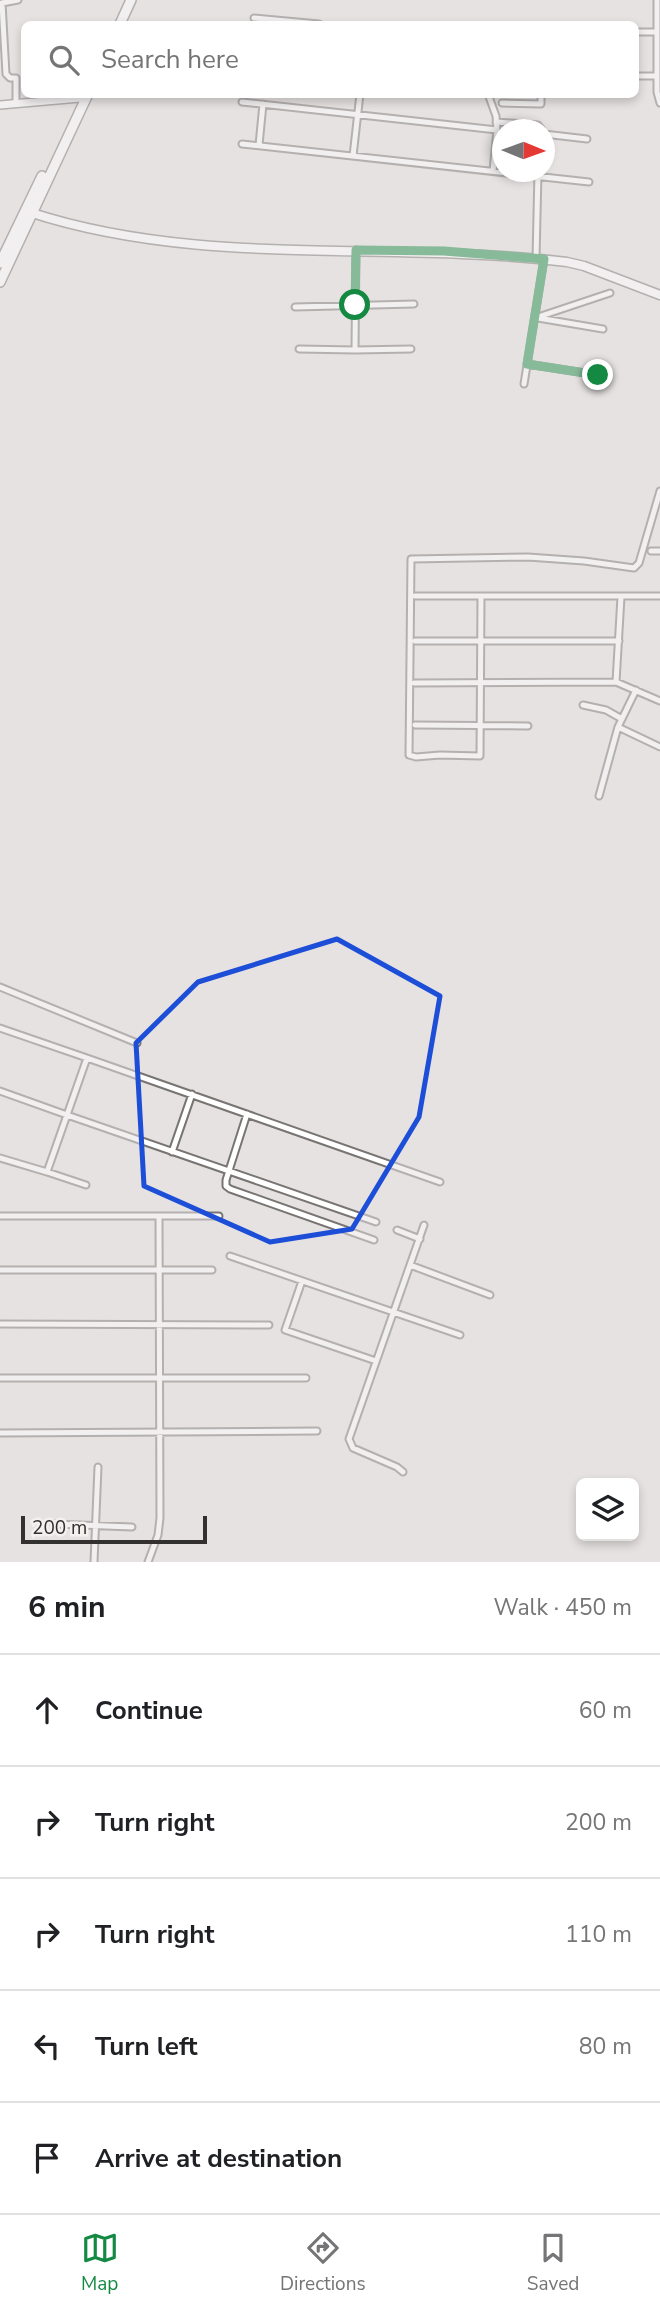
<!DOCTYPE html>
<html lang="en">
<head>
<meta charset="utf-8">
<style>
  :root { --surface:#fff; --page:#f6f6f6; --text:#202124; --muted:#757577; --line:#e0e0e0; --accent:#148942 }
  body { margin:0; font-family:"Nunito Sans",sans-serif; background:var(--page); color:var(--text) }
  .controls { position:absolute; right:21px; bottom:21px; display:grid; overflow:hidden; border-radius:10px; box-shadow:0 4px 10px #0003 }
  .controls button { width:63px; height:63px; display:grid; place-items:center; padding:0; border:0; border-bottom:2px solid var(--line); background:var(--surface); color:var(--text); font:35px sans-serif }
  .compass { position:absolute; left:492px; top:119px; width:63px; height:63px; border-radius:50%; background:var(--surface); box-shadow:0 4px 10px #0003; rotate:91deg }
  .scale { position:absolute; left:21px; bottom:18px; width:186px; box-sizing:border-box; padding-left:7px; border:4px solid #323130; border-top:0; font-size:19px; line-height:24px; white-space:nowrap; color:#323130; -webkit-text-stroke:5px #f4f0ee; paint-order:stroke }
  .stop { position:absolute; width:21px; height:21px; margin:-16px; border:5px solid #148942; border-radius:50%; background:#fff }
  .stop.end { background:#148942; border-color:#fff; box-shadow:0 2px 7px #0008 }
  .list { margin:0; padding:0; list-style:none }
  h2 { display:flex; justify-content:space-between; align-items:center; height:91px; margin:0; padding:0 28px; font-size:30px }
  h2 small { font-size:23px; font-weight:400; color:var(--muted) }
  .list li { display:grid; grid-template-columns:46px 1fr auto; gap:21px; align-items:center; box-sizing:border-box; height:112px; padding:0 28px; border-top:2px solid var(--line) }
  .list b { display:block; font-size:26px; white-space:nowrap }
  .list em { font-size:23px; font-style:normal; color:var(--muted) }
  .icon { flex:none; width:38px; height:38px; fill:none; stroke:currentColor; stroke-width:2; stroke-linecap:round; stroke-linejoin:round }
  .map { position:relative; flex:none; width:660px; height:1562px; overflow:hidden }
  .search { position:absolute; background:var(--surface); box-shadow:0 4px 10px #0003; left:21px; right:21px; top:21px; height:77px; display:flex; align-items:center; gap:18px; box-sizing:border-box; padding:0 24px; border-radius:10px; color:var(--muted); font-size:26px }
  .sheet { height:651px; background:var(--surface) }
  nav { display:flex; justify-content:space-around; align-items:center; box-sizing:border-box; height:98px; border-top:2px solid var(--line); background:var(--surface); font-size:19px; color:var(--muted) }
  nav a { display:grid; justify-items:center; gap:4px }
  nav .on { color:var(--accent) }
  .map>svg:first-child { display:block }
</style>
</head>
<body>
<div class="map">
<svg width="660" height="1562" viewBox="0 0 660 1562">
  <rect width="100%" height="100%" fill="#e6e2e1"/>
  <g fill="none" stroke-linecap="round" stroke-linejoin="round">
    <g stroke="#787472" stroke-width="9">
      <path id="minor" d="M 657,0 L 657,92 L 660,103
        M 254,18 L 319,24
        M 636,32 L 657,32
        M 636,76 L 657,76
        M 242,102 L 497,130 L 496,116 L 488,94
        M 16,103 L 16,78 L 10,78 L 6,74 L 2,3 L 18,0
        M 502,103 L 541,104 L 541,94
        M 496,122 L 538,125 L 542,130
        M 544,134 L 587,139
        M 242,144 L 589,182
        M 259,145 L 263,104
        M 353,156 L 360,94
        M 493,171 L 497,130
        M 356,250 L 355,350 L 411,349
        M 536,259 L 538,172
        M 295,307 L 414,304
        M 535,318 L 610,293
        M 538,318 L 603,329
        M 299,349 L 355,350
        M 527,364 L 598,375
        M 524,384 L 544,259
        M 651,551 L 660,551
        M 415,596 L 660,596
        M 481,597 L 480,756 L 440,755 L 416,757 L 409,755 L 411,559 L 528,557 L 584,561 L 634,568 L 639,563 L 660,491
        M 415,641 L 619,641
        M 616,682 L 660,701
        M 414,683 L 616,682 L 621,597
        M 583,705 L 606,710 L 622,719
        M 415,725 L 528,726
        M 618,727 L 660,747
        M 599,796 L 618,727 L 636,690
        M 0,987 L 137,1043
        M 0,1028 L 87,1058
        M 0,1091 L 67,1115 L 87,1058 L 440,1182
        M 247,1114 L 226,1180 L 226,1186 L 230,1189 L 374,1240
        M 172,1152 L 192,1094
        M 0,1158 L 47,1172 L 67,1115 L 376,1222
        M 47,1172 L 86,1185
        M 0,1216 L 219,1216
        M 397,1230 L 420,1239
        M 230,1256 L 460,1335
        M 410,1265 L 490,1295
        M 0,1270 L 212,1270
        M 302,1281 L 285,1330 L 376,1361
        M 0,1324 L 269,1325
        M 0,1378 L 306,1378
        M 0,1433 L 317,1431
        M 403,1472 L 397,1467 L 353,1448 L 349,1439 L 424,1225
        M 54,1524 L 132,1527
        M 94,1562 L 98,1467
        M 148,1562 L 158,1535 L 160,1518 L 159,1216"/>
    </g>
    <g stroke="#787472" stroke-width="10">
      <path id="tertiary" d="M 0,105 L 80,98"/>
    </g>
    <g stroke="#787472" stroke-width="11">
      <path id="secondary" d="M 29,212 C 203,269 388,240 567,262 L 584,266 L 660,295"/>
    </g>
    <g stroke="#787472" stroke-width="12">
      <path id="primary" d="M 120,24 L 131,0
        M 0,263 L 42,176
        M 0,282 L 88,94"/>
    </g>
    <use href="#minor" stroke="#fff" stroke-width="5"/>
    <use href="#tertiary" stroke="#fff" stroke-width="7"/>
    <use href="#secondary" stroke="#fff" stroke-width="8"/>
    <use href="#primary" stroke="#fff" stroke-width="9"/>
  </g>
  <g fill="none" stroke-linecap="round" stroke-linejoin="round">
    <path stroke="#148942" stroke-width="9" d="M 355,305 L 356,250 L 444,251 L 544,259 L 527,364 L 598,375"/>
  </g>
  <path d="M0 0H660V1562H0ZM 337,939 L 440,996 L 419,1117 L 352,1229 L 270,1242 L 144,1186 L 136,1043 L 198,982 Z" fill="#e6e2e1" fill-opacity=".55" fill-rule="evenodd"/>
  <path fill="none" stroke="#1d4ed8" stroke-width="5" stroke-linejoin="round" d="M 337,939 L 440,996 L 419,1117 L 352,1229 L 270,1242 L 144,1186 L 136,1043 L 198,982 Z"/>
</svg>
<div class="controls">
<button><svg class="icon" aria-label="layers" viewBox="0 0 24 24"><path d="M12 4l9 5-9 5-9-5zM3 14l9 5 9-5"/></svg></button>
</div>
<svg class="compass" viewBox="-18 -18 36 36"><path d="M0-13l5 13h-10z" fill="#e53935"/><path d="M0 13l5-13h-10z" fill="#757577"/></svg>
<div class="scale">200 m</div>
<div class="stop" style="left:355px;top:305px"></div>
<div class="stop end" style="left:598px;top:375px"></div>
<div class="search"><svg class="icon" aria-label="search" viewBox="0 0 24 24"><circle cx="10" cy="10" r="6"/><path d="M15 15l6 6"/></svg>Search here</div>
</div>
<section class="sheet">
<h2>6 min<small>Walk · 450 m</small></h2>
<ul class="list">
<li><svg class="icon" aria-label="ahead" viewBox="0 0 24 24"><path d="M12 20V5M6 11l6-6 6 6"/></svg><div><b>Continue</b></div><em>60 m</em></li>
<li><svg class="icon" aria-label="right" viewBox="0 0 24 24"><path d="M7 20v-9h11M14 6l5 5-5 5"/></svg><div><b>Turn right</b></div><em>200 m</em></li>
<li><svg class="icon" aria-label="right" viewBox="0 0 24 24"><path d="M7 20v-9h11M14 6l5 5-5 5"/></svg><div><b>Turn right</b></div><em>110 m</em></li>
<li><svg class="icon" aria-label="left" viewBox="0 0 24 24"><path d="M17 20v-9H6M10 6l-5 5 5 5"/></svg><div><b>Turn left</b></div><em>80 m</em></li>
<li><svg class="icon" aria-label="arrive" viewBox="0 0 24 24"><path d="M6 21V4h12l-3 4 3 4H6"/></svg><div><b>Arrive at destination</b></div></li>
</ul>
</section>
<nav>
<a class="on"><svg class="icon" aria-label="map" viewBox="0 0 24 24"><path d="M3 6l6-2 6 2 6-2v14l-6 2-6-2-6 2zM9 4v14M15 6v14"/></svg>Map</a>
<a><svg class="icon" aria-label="directions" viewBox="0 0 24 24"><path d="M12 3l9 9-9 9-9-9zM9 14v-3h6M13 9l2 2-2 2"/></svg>Directions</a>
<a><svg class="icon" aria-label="saved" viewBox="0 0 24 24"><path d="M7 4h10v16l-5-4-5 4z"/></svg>Saved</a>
</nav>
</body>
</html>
